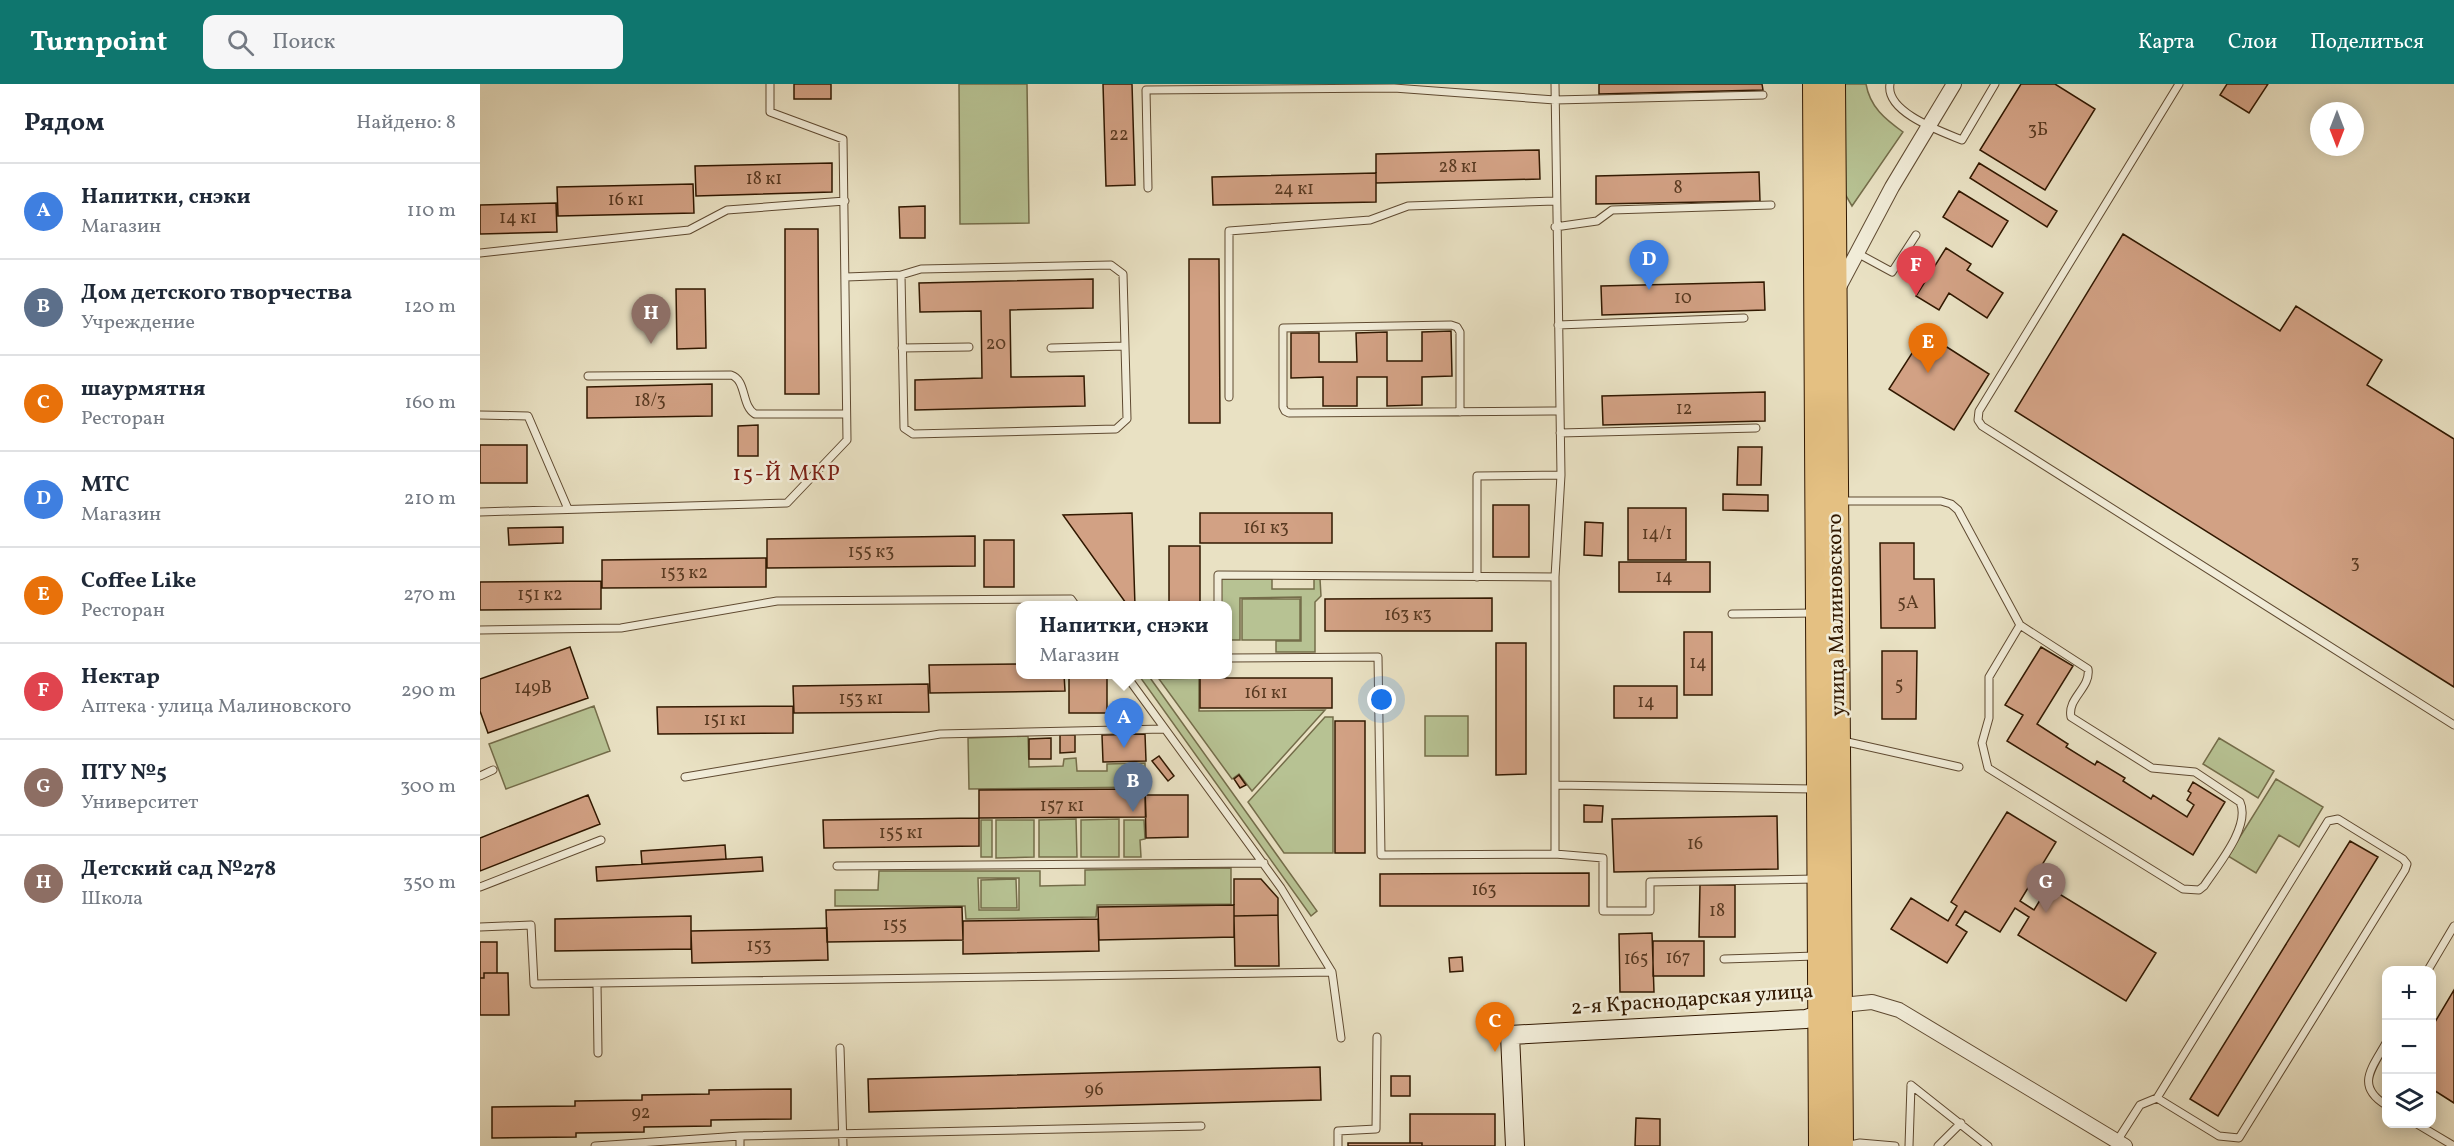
<!DOCTYPE html>
<html lang="ru">
<head>
<meta charset="utf-8">
<style>
  :root { --surface:#fff; --page:#f6f6f7; --text:#1f2937; --muted:#747a83; --line:#e0e1e3; --accent:#0f766e }
  body { margin:0; font-family:Vollkorn,serif; background:var(--page); color:var(--text) }
  .controls { position:absolute; right:18px; bottom:18px; display:grid; overflow:hidden; border-radius:12px; box-shadow:0 3px 15px #0003 }
  .controls button { width:54px; height:54px; display:grid; place-items:center; padding:0; border:0; border-bottom:2px solid var(--line); background:var(--surface); color:var(--text); font:30px sans-serif }
  .compass { position:absolute; left:1830px; top:18px; width:54px; height:54px; border-radius:50%; background:var(--surface); box-shadow:0 3px 15px #0003; rotate:180deg }
  .you { position:absolute; left:902px; top:616px; width:21px; height:21px; margin:-15px; border:4px solid #fff; border-radius:50%; background:#1a73e8; box-shadow:0 0 0 9px #1a73e833 }
  .badge { display:grid; place-items:center; width:39px; height:39px; border-radius:50%; background:var(--accent); color:#fff; font-size:20px; font-weight:700 }
  .pin { position:absolute; translate:-50% -50px; filter:drop-shadow(0 2px 3px #0008) }
  .pin::after { content:''; position:absolute; top:32px; width:21px; height:18px; background:inherit; clip-path:polygon(0 0,100% 0,50% 100%) }
  .popup { position:absolute; left:536px; top:517px; width:216px; height:78px; box-sizing:border-box; display:grid; place-content:center; border-radius:12px; background:var(--surface); filter:drop-shadow(0 2px 4px #0005); font-size:20px; white-space:nowrap; color:var(--muted) }
  .popup b { font-size:22px; color:var(--text) }
  .popup::after { content:''; position:absolute; left:50%; top:100%; margin-left:-12px; border:12px solid transparent; border-top-color:var(--surface) }
  .list { margin:0; padding:0; list-style:none }
  h2 { display:flex; justify-content:space-between; align-items:center; height:78px; margin:0; padding:0 24px; font-size:26px }
  h2 small { font-size:20px; font-weight:400; color:var(--muted) }
  .list li { display:grid; grid-template-columns:39px 1fr auto; gap:18px; align-items:center; box-sizing:border-box; height:96px; padding:0 24px; border-top:2px solid var(--line) }
  .list b { display:block; font-size:22px; white-space:nowrap }
  .list p { margin:0; font-size:20px; white-space:nowrap; color:var(--muted) }
  .list em { font-size:20px; font-style:normal; color:var(--muted) }
  .icon { flex:none; width:33px; height:33px; fill:none; stroke:currentColor; stroke-width:2; stroke-linecap:round; stroke-linejoin:round }
  .map { position:relative; flex:none; width:1974px; height:1062px; overflow:hidden }
  header { display:flex; align-items:center; gap:36px; box-sizing:border-box; height:84px; padding:0 30px; background:var(--accent); color:#fff }
  header strong { font-size:28px }
  nav { display:flex; gap:33px; margin-inline-start:auto; font-size:21px }
  .search { width:420px; height:54px; background:var(--page); display:flex; align-items:center; gap:15px; box-sizing:border-box; padding:0 21px; border-radius:12px; color:var(--muted); font-size:22px }
  main { display:flex }
  aside { flex:1; background:var(--surface) }
  .map>svg:first-child { display:block }
</style>
</head>
<body>
<header>
<strong>Turnpoint</strong>
<div class="search"><svg class="icon" aria-label="search" viewBox="0 0 24 24"><circle cx="10" cy="10" r="6"/><path d="M15 15l6 6"/></svg>Поиск</div>
<nav><a>Карта</a><a>Слои</a><a>Поделиться</a></nav>
</header>
<main>
<aside>
<h2>Рядом<small>Найдено: 8</small></h2>
<ul class="list">
<li><span class="badge" style="background:#3f7fe0">A</span><div><b>Напитки, снэки</b><p>Магазин</p></div><em>110 m</em></li>
<li><span class="badge" style="background:#5c6f8a">B</span><div><b>Дом детского творчества</b><p>Учреждение</p></div><em>120 m</em></li>
<li><span class="badge" style="background:#e8710a">C</span><div><b>шаурмятня</b><p>Ресторан</p></div><em>160 m</em></li>
<li><span class="badge" style="background:#3f7fe0">D</span><div><b>МТС</b><p>Магазин</p></div><em>210 m</em></li>
<li><span class="badge" style="background:#e8710a">E</span><div><b>Coffee Like</b><p>Ресторан</p></div><em>270 m</em></li>
<li><span class="badge" style="background:#e0444e">F</span><div><b>Нектар</b><p>Аптека · улица Малиновского</p></div><em>290 m</em></li>
<li><span class="badge" style="background:#8d6e63">G</span><div><b>ПТУ №5</b><p>Университет</p></div><em>300 m</em></li>
<li><span class="badge" style="background:#8d6e63">H</span><div><b>Детский сад №278</b><p>Школа</p></div><em>350 m</em></li>
</ul>
</aside>
<div class="map">
<svg width="1974" height="1062" viewBox="0 0 1974 1062">
  <rect width="100%" height="100%" fill="#e9e1c3"/>
  <filter id="stains"><feTurbulence type="fractalNoise" baseFrequency=".00333" numOctaves="4"/><feColorMatrix values="0 0 0 0 .2 0 0 0 0 .09 0 0 0 0 .02 0 0 0 .5 -.17"/></filter>
  <radialGradient id="worn" r=".72"><stop offset=".6" stop-color="#630" stop-opacity="0"/><stop offset="1" stop-color="#630" stop-opacity=".3"/></radialGradient>
  <path fill="#b7c293" stroke="#746d4a" stroke-width="1.5" fill-rule="evenodd" d="M 479,0 L 547,0 L 549,139 L 480,140 Z
    M 1365,0 L 1386,0 C 1390,23 1405,35 1423,48 L 1372,122 L 1365,110 Z
    M 741,495 L 792,495 L 792,505 L 834,505 L 834,495 L 840,495 L 841,512 L 835,518 L 835,568 L 796,568 L 796,557 L 821,557 L 821,513 L 760,514 L 760,556 L 748,556 L 748,522 L 741,521 Z
    M 762,515 L 820,515 L 820,556 L 762,556 Z
    M 664,590 L 668,591 L 837,827 L 831,832 L 660,593 Z
    M 719,594 L 719,627 L 845,626 L 772,707 L 759,690 L 752,695 L 679,595 Z
    M 114,622 L 130,667 L 26,705 L 9,660 Z
    M 945,632 L 988,632 L 988,672 L 945,672 Z
    M 845,633 L 853,633 L 853,769 L 804,769 L 768,718 Z
    M 548,652 L 549,683 L 583,682 L 584,675 L 596,674 L 597,687 L 627,687 L 627,680 L 665,679 L 665,703 L 489,705 L 488,654 Z
    M 1739,654 L 1794,687 L 1778,714 L 1723,680 Z
    M 1796,695 L 1843,723 L 1819,763 L 1799,751 L 1776,789 L 1748,772 Z
    M 596,735 L 597,773 L 559,773 L 559,736 Z
    M 639,735 L 639,773 L 601,773 L 601,736 Z
    M 501,736 L 512,736 L 512,773 L 501,773 Z
    M 516,736 L 554,736 L 554,773 L 516,774 Z
    M 644,736 L 664,736 L 665,755 L 660,756 L 661,773 L 644,773 Z
    M 751,784 L 751,820 L 617,821 L 616,833 L 486,835 L 485,822 L 355,822 L 355,806 L 398,806 L 399,787 L 560,787 L 560,802 L 605,801 L 605,786 ZM 498,794 L 539,794 L 539,826 L 499,826 Z
    M 536,795 L 537,824 L 501,824 L 501,796 Z"/>
  <path fill="#d2a184" stroke="#311800" stroke-width="1.5" d="M 314,0 L 351,0 L 351,15 L 314,15 Z
    M 623,0 L 652,0 L 655,101 L 626,102 Z
    M 1119,0 L 1282,0 L 1283,6 L 1119,10 Z
    M 1541,0 L 1575,0 L 1615,25 L 1565,106 L 1500,66 Z
    M 1747,0 L 1788,0 L 1769,29 L 1740,11 Z
    M 1059,66 L 1060,95 L 896,99 L 896,70 Z
    M 352,79 L 352,108 L 216,112 L 215,82 Z
    M 1499,79 L 1577,127 L 1567,143 L 1490,94 Z
    M 1279,88 L 1280,117 L 1116,120 L 1116,92 Z
    M 896,89 L 896,118 L 733,121 L 732,93 Z
    M 213,100 L 214,129 L 78,132 L 77,103 Z
    M 1479,107 L 1528,137 L 1512,163 L 1463,133 Z
    M 76,119 L 77,148 L 0,150 L 0,121 Z
    M 445,122 L 445,154 L 420,154 L 419,123 Z
    M 305,145 L 338,145 L 339,310 L 305,310 Z
    M 1643,150 L 1800,247 L 1816,222 L 1902,276 L 1887,301 L 1974,355 L 1974,603 L 1535,327 Z
    M 1466,164 L 1491,180 L 1487,186 L 1523,209 L 1507,234 L 1469,209 L 1459,226 L 1436,212 Z
    M 709,175 L 739,175 L 740,339 L 709,339 Z
    M 613,195 L 613,224 L 530,226 L 531,293 L 604,292 L 605,322 L 435,326 L 435,296 L 502,294 L 501,227 L 440,228 L 439,199 Z
    M 1284,198 L 1285,226 L 1122,231 L 1121,202 Z
    M 196,205 L 225,205 L 226,264 L 197,265 Z
    M 971,247 L 972,292 L 942,293 L 942,321 L 907,322 L 907,293 L 877,293 L 877,322 L 843,322 L 843,293 L 811,294 L 811,249 L 839,249 L 839,278 L 877,278 L 876,249 L 907,248 L 907,277 L 942,277 L 942,248 Z
    M 1445,249 L 1509,290 L 1474,346 L 1409,305 Z
    M 232,300 L 232,332 L 107,334 L 107,303 Z
    M 1285,308 L 1285,337 L 1123,341 L 1122,312 Z
    M 278,341 L 278,372 L 258,372 L 258,342 Z
    M 0,361 L 47,361 L 47,399 L 0,399 Z
    M 1258,363 L 1282,363 L 1281,401 L 1257,401 Z
    M 1243,410 L 1288,411 L 1288,427 L 1243,426 Z
    M 1013,421 L 1049,421 L 1049,473 L 1013,473 Z
    M 1148,424 L 1206,424 L 1206,476 L 1148,476 Z
    M 652,429 L 655,522 L 648,522 L 583,431 Z
    M 720,429 L 852,429 L 852,459 L 720,459 Z
    M 1105,438 L 1123,439 L 1122,472 L 1104,471 Z
    M 83,443 L 83,459 L 29,461 L 28,444 Z
    M 495,452 L 495,482 L 287,484 L 287,455 Z
    M 504,456 L 534,456 L 534,503 L 504,503 Z
    M 1400,459 L 1434,459 L 1434,495 L 1454,495 L 1455,544 L 1401,544 Z
    M 689,462 L 720,462 L 720,522 L 689,522 Z
    M 286,474 L 286,503 L 122,504 L 122,476 Z
    M 1139,478 L 1230,478 L 1230,508 L 1139,508 Z
    M 121,497 L 121,525 L 0,526 L 0,498 Z
    M 1012,514 L 1012,547 L 845,547 L 845,515 Z
    M 1204,548 L 1232,548 L 1232,611 L 1204,611 Z
    M 1016,559 L 1046,559 L 1046,690 L 1016,691 Z
    M 90,563 L 108,614 L 8,649 L 0,627 L 0,595 Z
    M 1561,563 L 1593,582 L 1557,640 L 1588,660 L 1586,663 L 1615,681 L 1617,677 L 1645,694 L 1643,697 L 1671,715 L 1673,711 L 1707,733 L 1714,721 L 1707,716 L 1711,709 L 1708,707 L 1713,698 L 1745,718 L 1713,771 L 1527,657 L 1543,631 L 1525,621 Z
    M 1402,567 L 1437,567 L 1436,635 L 1402,635 Z
    M 540,580 L 540,590 L 584,590 L 585,607 L 450,609 L 449,581 Z
    M 589,590 L 627,590 L 627,629 L 589,629 Z
    M 690,590 L 720,590 L 720,594 L 690,594 Z
    M 720,594 L 852,594 L 852,624 L 720,624 Z
    M 448,600 L 449,628 L 314,629 L 313,602 Z
    M 1134,602 L 1197,602 L 1197,634 L 1134,634 Z
    M 313,622 L 313,649 L 178,650 L 177,623 Z
    M 855,637 L 885,637 L 885,769 L 855,769 Z
    M 665,650 L 666,677 L 623,678 L 622,651 Z
    M 580,651 L 595,651 L 595,668 L 580,669 Z
    M 571,654 L 571,675 L 549,675 L 549,655 Z
    M 679,672 L 694,692 L 688,697 L 672,677 Z
    M 759,691 L 766,701 L 760,704 L 754,695 Z
    M 665,705 L 666,733 L 499,734 L 499,706 Z
    M 108,711 L 120,740 L 0,787 L 0,754 Z
    M 665,711 L 708,711 L 708,753 L 666,754 Z
    M 1104,721 L 1123,722 L 1122,738 L 1104,738 Z
    M 1527,728 L 1576,758 L 1540,817 L 1554,826 L 1568,803 L 1676,869 L 1646,917 L 1538,851 L 1549,833 L 1535,824 L 1520,848 L 1485,827 L 1476,841 L 1487,848 L 1467,879 L 1411,845 L 1431,814 L 1468,837 L 1477,822 L 1471,818 Z
    M 1297,732 L 1298,785 L 1134,788 L 1132,735 Z
    M 499,734 L 499,762 L 344,764 L 343,736 Z
    M 1870,757 L 1898,773 L 1738,1032 L 1710,1015 Z
    M 245,761 L 246,775 L 162,780 L 161,767 Z
    M 282,773 L 283,787 L 117,797 L 116,783 Z
    M 1109,789 L 1109,822 L 900,822 L 900,790 Z
    M 754,795 L 781,795 L 798,814 L 798,831 L 754,832 Z
    M 1220,801 L 1255,801 L 1255,853 L 1219,853 Z
    M 754,821 L 754,853 L 619,856 L 618,823 Z
    M 482,823 L 483,856 L 347,858 L 346,826 Z
    M 798,831 L 799,882 L 755,882 L 754,832 Z
    M 211,832 L 211,865 L 75,867 L 75,835 Z
    M 618,835 L 619,867 L 483,870 L 483,837 Z
    M 347,844 L 348,876 L 212,879 L 211,847 Z
    M 1172,849 L 1174,908 L 1140,908 L 1139,850 Z
    M 1173,857 L 1224,857 L 1224,892 L 1173,892 Z
    M 0,858 L 17,858 L 17,889 L 4,889 L 4,894 L 0,894 Z
    M 0,858 L 17,858 L 17,889 L 28,889 L 29,931 L 0,931 Z
    M 982,873 L 983,887 L 970,888 L 969,874 Z
    M 1974,906 L 1974,1019 L 1952,1005 L 1952,943 Z
    M 840,983 L 841,1016 L 389,1028 L 388,995 Z
    M 911,992 L 930,992 L 930,1012 L 911,1012 Z
    M 311,1005 L 311,1035 L 231,1036 L 231,1042 L 164,1043 L 164,1048 L 96,1049 L 96,1053 L 12,1054 L 12,1023 L 95,1022 L 95,1017 L 162,1016 L 162,1011 L 229,1010 L 229,1006 Z
    M 930,1030 L 1015,1030 L 1015,1062 L 942,1062 L 942,1059 L 930,1059 Z
    M 1156,1034 L 1180,1035 L 1180,1062 L 1155,1062 Z
    M 868,1059 L 942,1059 L 942,1062 L 868,1062 Z"/>
  <g fill="none" stroke-linecap="round" stroke-linejoin="round">
    <g stroke="#5f4a31" stroke-width="9">
      <path id="lane" d="M 1075,0 L 1081,391 L 1075,493 L 1075,701 L 1334,705
        M 1410,0 C 1405,28 1460,47 1482,56 L 1515,0
        M 1699,0 L 1499,327 L 1498,336 L 1502,342 L 1974,641
        M 668,104 L 666,6 L 914,4 L 1075,16 L 1283,11
        M 1075,143 L 1117,137 L 1132,126 L 1291,121
        M 0,169 L 209,146 L 247,126 L 365,117
        M 1377,169 L 1412,188 L 1436,151
        M 366,193 L 421,191 L 441,185 L 631,181 L 643,190 L 647,335 L 636,345 L 433,350 L 424,344 L 421,191
        M 1078,241 L 1264,234
        M 422,264 L 489,263
        M 571,264 L 645,262
        M 108,292 L 251,291 C 267,296 261,322 275,330 L 366,330
        M 749,313 L 749,147 L 890,136 L 928,122 L 1075,117
        M 980,328 L 980,248 L 977,243 L 971,241 L 803,244 L 803,323 L 805,327 L 809,329 L 1070,327 L 1079,327
        M 0,331 L 48,332 L 88,425
        M 1080,349 L 1276,344
        M 1360,417 L 1461,417 L 1471,420 L 1478,426 L 1540,541 L 1608,585 C 1611,604 1587,614 1591,633 L 1672,684 L 1715,688 L 1760,718 C 1771,742 1738,781 1724,802 L 1719,806 L 1703,805 L 1508,684 L 1502,659 L 1509,634 L 1509,593 L 1540,541
        M 0,428 L 307,419 L 367,356 L 363,55 L 290,28 L 290,0
        M 997,493 L 997,392 L 1081,391
        M 738,522 L 738,491 L 1075,493
        M 1252,530 L 1334,529
        M 0,546 L 141,544 L 297,517 L 591,515 L 596,522
        M 748,574 L 898,573 L 901,771 L 1075,770 L 1075,701
        M 645,590 L 801,804 L 852,888 L 861,954
        M 1363,657 L 1479,683
        M 0,692 L 13,686
        M 205,693 L 460,650 L 684,645
        M 1075,770 L 1123,774 L 1123,827 L 1170,827 L 1170,798 L 1335,795
        M 357,782 L 784,779
        M 0,803 L 121,756
        M 0,843 L 51,841 L 54,900 L 852,888
        M 1244,875 L 1335,872
        M 1948,886 L 1974,842
        M 117,900 L 118,969
        M 1906,959 C 1892,984 1875,1002 1906,1021
        M 360,964 L 363,1062
        M 1431,1001 L 1508,1062
        M 1937,1040 L 1974,1062
        M 1637,1057 L 1660,1021 L 1677,1014 L 1739,1052 L 1759,1054 L 1925,786 L 1927,780 L 1923,775 L 1858,735 L 1848,737 L 1677,1014
        M 115,1062 L 260,1052
        M 260,1062 L 260,1052 L 721,1042
        M 858,1062 L 858,1047 L 896,1045 L 897,953
        M 1365,1062 L 1380,1059 L 1415,1062
        M 1429,1062 L 1431,1001
        M 1458,1062 L 1481,1039"/>
    </g>
    <g stroke="#5f4a31" stroke-width="16">
      <path id="street" d="M 1359,203 L 1412,103 L 1474,0
        M 1362,921 L 1392,918 L 1419,926 L 1645,1062"/>
    </g>
    <g stroke="#311800" stroke-width="20">
      <path id="secondary" d="M 1035,1062 L 1030,951 L 1326,935 L 1350,927"/>
    </g>
    <g stroke="#311800" stroke-width="26">
      <path id="highway" d="M 1335,0 L 1341,1062
        M 1353,0 L 1361,1062"/>
    </g>
    <use href="#lane" stroke="#f1ecd8" stroke-width="7"/>
    <use href="#street" stroke="#f1ecd8" stroke-width="14"/>
    <use href="#secondary" stroke="#f1ecd8" stroke-width="18"/>
    <use href="#highway" stroke="#e4c082" stroke-width="24"/>
  </g>
  <g text-anchor="middle" dominant-baseline="central" stroke-width="5" stroke-linejoin="round" paint-order="stroke">
    <g font-size="18" fill="#593a21">
      <text x="1558" y="46">3Б</text>
      <text x="639" y="51">22</text>
      <text x="978" y="83">28 к1</text>
      <text x="284" y="95">18 к1</text>
      <text x="1198" y="104">8</text>
      <text x="814" y="105">24 к1</text>
      <text x="146" y="116">16 к1</text>
      <text x="38" y="134">14 к1</text>
      <text x="1203" y="214">10</text>
      <text x="516" y="260">20</text>
      <text x="170" y="317">18/3</text>
      <text x="1204" y="325">12</text>
      <text x="786" y="444">161 к3</text>
      <text x="1177" y="450">14/1</text>
      <text x="391" y="468">155 к3</text>
      <text x="1875" y="479">3</text>
      <text x="204" y="489">153 к2</text>
      <text x="1184" y="493">14</text>
      <text x="60" y="511">151 к2</text>
      <text x="1428" y="519">5А</text>
      <text x="928" y="531">163 к3</text>
      <text x="1218" y="579">14</text>
      <text x="1419" y="601">5</text>
      <text x="53" y="604">149В</text>
      <text x="786" y="609">161 к1</text>
      <text x="381" y="615">153 к1</text>
      <text x="1166" y="618">14</text>
      <text x="245" y="636">151 к1</text>
      <text x="582" y="722">157 к1</text>
      <text x="421" y="749">155 к1</text>
      <text x="1215" y="760">16</text>
      <text x="1004" y="806">163</text>
      <text x="1237" y="827">18</text>
      <text x="415" y="841">155</text>
      <text x="279" y="862">153</text>
      <text x="1198" y="874">167</text>
      <text x="1156" y="875">165</text>
      <text x="614" y="1006">96</text>
      <text x="161" y="1029">92</text>
    </g>
    <g font-size="21" fill="#311800" stroke="#f1ecd8">
      <text transform="translate(1357 531) rotate(-91)">улица Малиновского</text>
      <text transform="translate(1212 916) rotate(-4)">2-я Краснодарская улица</text>
    </g>
    <g font-size="22" letter-spacing="1.5" fill="#7a1f14" stroke="#f1ecd8">
      <text x="307" y="390">15-Й МКР</text>
    </g>
  </g>
  <rect width="100%" height="100%" filter="url(#stains)"/>
  <rect width="100%" height="100%" fill="url(#worn)"/>
</svg>
<div class="controls">
<button>+</button>
<button>−</button>
<button><svg class="icon" aria-label="layers" viewBox="0 0 24 24"><path d="M12 4l9 5-9 5-9-5zM3 14l9 5 9-5"/></svg></button>
</div>
<svg class="compass" viewBox="-18 -18 36 36"><path d="M0-13l5 13h-10z" fill="#e53935"/><path d="M0 13l5-13h-10z" fill="#747a83"/></svg>
<div class="you"></div>
<div class="pin badge" style="left:644px;top:664px;background:#3f7fe0">A</div>
<div class="popup"><b>Напитки, снэки</b>Магазин</div>
<div class="pin badge" style="left:653px;top:728px;background:#5c6f8a">B</div>
<div class="pin badge" style="left:1015px;top:968px;background:#e8710a">C</div>
<div class="pin badge" style="left:1169px;top:206px;background:#3f7fe0">D</div>
<div class="pin badge" style="left:1448px;top:289px;background:#e8710a">E</div>
<div class="pin badge" style="left:1436px;top:212px;background:#e0444e">F</div>
<div class="pin badge" style="left:1566px;top:829px;background:#8d6e63">G</div>
<div class="pin badge" style="left:171px;top:260px;background:#8d6e63">H</div>
</div>
</main>
</body>
</html>
